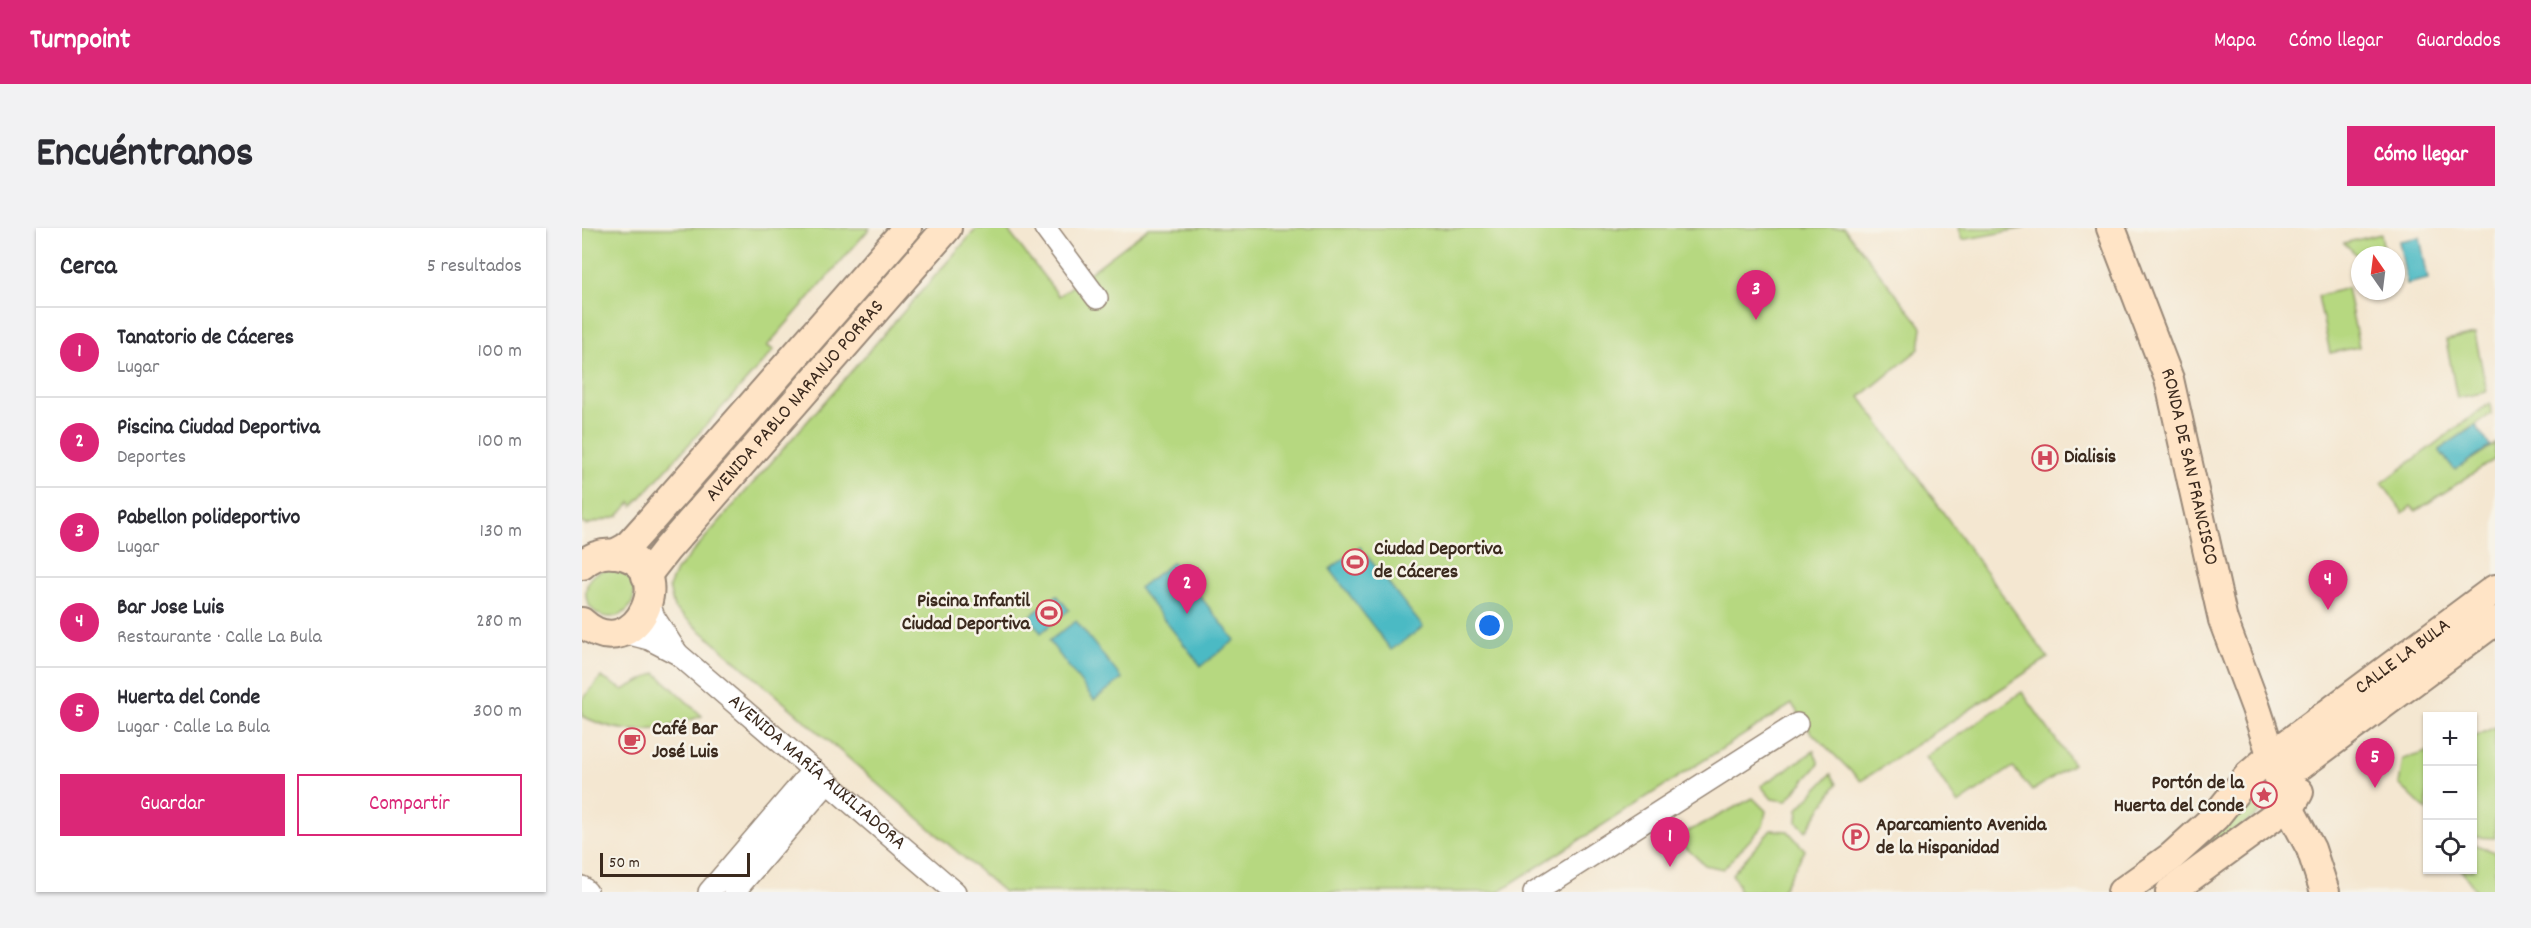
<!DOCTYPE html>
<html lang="es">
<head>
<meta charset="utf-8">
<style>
  :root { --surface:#fff; --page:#f2f2f3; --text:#2b2b33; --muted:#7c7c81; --line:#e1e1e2; --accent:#db2777 }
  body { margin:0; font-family:Dekko,sans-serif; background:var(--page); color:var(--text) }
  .controls { position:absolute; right:18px; bottom:18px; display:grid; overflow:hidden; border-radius:0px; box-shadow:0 2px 4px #0004 }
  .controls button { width:54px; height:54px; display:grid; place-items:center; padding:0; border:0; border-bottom:2px solid var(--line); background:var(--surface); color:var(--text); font:30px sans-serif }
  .compass { position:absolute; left:1769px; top:18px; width:54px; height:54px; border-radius:50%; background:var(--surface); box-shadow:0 2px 4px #0004; rotate:346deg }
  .scale { position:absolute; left:18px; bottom:15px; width:150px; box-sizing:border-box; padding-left:6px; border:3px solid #3b2a1e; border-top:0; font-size:16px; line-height:21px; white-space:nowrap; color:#3b2a1e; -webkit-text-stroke:4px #f7f3e8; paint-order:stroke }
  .you { position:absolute; left:908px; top:398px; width:21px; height:21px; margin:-15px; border:4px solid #fff; border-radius:50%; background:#1a73e8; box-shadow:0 0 0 9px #1a73e833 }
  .badge { display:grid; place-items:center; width:39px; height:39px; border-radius:50%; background:var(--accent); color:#fff; font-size:20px; font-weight:700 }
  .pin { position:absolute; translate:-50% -50px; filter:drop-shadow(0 2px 3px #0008) }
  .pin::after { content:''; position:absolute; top:32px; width:21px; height:18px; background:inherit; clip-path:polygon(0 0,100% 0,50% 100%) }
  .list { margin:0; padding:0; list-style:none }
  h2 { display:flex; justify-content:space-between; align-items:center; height:78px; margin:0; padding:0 24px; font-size:26px }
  h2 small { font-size:20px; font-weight:400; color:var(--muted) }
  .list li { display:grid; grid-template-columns:39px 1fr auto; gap:18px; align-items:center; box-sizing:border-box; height:90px; padding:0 24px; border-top:2px solid var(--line) }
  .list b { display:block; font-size:22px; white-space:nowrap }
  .list p { margin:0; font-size:20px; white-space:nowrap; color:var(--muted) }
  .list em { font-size:20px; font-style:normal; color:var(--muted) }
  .actions { display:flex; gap:12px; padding:18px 24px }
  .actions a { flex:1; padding:14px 0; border:2px solid var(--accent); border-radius:0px; text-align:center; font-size:21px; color:var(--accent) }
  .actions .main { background:var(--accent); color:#fff }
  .icon { flex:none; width:33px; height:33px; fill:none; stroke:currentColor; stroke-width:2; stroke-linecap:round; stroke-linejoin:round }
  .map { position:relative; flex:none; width:1913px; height:664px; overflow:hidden; border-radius:0px }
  header { display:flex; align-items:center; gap:36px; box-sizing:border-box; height:84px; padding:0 30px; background:var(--accent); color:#fff }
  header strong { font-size:28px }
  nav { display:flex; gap:33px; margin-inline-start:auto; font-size:21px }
  .intro { display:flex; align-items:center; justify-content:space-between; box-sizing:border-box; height:144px; padding:0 36px }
  h1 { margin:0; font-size:42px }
  .button { padding:15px 27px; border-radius:0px; background:var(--accent); color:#fff; font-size:21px; font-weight:700 }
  main { display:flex; gap:36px; padding:0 36px }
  aside { flex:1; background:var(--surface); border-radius:0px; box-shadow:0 2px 4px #0004 }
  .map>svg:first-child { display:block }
</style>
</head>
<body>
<header>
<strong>Turnpoint</strong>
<nav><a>Mapa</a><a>Cómo llegar</a><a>Guardados</a></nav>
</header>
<div class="intro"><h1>Encuéntranos</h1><a class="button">Cómo llegar</a></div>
<main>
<aside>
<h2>Cerca<small>5 resultados</small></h2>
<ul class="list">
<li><span class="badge">1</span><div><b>Tanatorio de Cáceres</b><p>Lugar</p></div><em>100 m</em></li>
<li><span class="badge">2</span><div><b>Piscina Ciudad Deportiva</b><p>Deportes</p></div><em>100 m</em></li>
<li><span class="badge">3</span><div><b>Pabellon polideportivo</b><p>Lugar</p></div><em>130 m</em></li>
<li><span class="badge">4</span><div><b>Bar Jose Luis</b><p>Restaurante · Calle La Bula</p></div><em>280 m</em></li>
<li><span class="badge">5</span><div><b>Huerta del Conde</b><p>Lugar · Calle La Bula</p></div><em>300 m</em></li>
</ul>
<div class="actions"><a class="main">Guardar</a><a>Compartir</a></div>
</aside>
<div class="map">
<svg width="1913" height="664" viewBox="0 0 1913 664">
  <rect width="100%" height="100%" fill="#f7f3e8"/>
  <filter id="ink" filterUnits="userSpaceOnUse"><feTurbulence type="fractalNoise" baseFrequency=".0167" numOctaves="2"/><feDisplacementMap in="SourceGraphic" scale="12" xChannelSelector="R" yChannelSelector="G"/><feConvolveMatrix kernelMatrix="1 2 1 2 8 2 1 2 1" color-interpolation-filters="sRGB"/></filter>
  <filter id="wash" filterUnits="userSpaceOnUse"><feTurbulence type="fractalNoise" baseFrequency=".008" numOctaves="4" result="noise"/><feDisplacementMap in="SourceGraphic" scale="24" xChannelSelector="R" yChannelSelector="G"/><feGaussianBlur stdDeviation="1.35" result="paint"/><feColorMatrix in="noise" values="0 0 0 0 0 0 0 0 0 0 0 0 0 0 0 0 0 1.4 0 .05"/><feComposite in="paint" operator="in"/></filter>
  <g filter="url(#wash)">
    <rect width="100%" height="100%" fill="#f4e7d1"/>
    <path fill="#b6d880" stroke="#78814f" stroke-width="1.5" d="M 0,0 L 288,0 L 185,118 L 192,122 L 51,278 L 49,274 L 36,288 L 4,297 L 0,295 Z
      M 395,0 L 424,0 L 477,68 L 567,0 L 1262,0 L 1340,99 L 1337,121 L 1278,169 L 1466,430 L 1279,553 L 1229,504 L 1210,476 L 916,664 L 422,664 L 92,380 L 87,359 L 94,343 Z
      M 1376,0 L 1443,0 L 1380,12 Z
      M 1799,6 L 1803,27 L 1778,27 L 1778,30 L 1762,15 Z
      M 1765,60 L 1777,119 L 1748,125 L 1736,68 Z
      M 1893,106 L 1905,164 L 1875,170 L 1864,112 Z
      M 1908,175 L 1909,186 L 1857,222 L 1873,242 L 1913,216 L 1913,231 L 1834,283 L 1829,278 L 1821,285 L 1800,255 Z
      M4 365a24 24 0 1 1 48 0a24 24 0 1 1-48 0Z
      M 74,445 L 120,488 C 74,504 45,510 0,488 L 0,472 L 19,449 L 41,462 Z
      M 1440,464 L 1491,536 L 1450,563 L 1431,539 L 1376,576 L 1344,529 Z
      M 1913,499 L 1913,610 L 1891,609 L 1892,509 Z
      M 1232,523 L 1237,536 L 1204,573 L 1190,571 L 1179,558 Z
      M 1845,524 L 1846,524 L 1845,583 L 1817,556 L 1821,531 Z
      M 1249,546 L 1255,556 L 1224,603 L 1215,594 L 1216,581 Z
      M 1668,566 L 1677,585 L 1623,624 L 1621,618 Z
      M 1171,570 L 1184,583 L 1181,598 L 1141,641 L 1123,637 L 1093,610 Z
      M 1189,602 L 1206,603 L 1223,622 L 1199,664 L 1157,664 L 1156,656 L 1150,646 Z
      M 1891,616 L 1913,624 L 1913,664 L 1895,664 L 1879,642 L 1890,642 Z"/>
    <path fill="#4bbac4" stroke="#437271" stroke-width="1.5" d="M 1838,9 L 1846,51 L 1825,56 L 1817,13 Z
      M 1894,197 L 1908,218 L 1873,242 L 1857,222 Z
      M 778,319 L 841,399 L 809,422 L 748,341 Z
      M 591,334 L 653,412 L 619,438 L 557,360 Z
      M 475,367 L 487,382 L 459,405 L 447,389 Z
      M 494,393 L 540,451 L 512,472 L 467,413 Z"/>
  </g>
  <g filter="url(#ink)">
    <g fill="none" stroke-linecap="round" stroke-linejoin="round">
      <g stroke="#988878" stroke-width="24">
        <g id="street">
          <path d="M 463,0 L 515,70"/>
          <path d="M 67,375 L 72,389 L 95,425"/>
          <path id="s1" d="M 40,404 L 67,411 L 96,426 L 373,664"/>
          <path d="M 0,659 L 5,664"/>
          <path d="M 127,664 L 231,542"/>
          <path d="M 152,664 L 246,554"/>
          <path d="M 952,664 L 1215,496"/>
        </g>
      </g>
      <g stroke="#988878" stroke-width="32">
        <g id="secondary">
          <path id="s2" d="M 1529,0 L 1587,151 L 1641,392 L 1674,480 L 1706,578 L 1729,621 L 1743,664"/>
          <path d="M 32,326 L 45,319 L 63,299 L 325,0"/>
          <path d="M 0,337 C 10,328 21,324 34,326 C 102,335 54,443 0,394"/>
          <path id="s3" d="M 64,348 L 85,321 L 365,0"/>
          <path d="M 1689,528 C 1699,538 1704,541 1719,537 L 1913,393"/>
          <path id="s4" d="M 1540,664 L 1589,629 L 1633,589 L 1667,547 L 1689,528 L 1913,361"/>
          <path d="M 1588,664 L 1706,578 L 1712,573 L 1717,564"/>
        </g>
      </g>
      <use href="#street" stroke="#fff" stroke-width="21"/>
      <use href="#secondary" stroke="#ffe4c6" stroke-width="28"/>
    </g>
  </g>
  <defs>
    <g id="hospital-ring" transform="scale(1.35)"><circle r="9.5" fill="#f7f3e8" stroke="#d1495b" stroke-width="1.5"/><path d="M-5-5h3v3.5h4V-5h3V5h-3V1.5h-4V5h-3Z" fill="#d1495b"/></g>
    <g id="stadium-ring" transform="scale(1.35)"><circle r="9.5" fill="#f7f3e8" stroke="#d1495b" stroke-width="1.5"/><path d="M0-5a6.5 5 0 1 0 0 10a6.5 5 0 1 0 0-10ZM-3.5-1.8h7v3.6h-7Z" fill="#d1495b"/></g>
    <g id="cafe-ring" transform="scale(1.35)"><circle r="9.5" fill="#f7f3e8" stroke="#d1495b" stroke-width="1.5"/><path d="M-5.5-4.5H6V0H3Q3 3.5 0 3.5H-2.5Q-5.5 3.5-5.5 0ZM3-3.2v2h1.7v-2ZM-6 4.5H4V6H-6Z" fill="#d1495b"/></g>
    <g id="sight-ring" transform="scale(1.35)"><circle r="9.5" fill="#f7f3e8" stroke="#d1495b" stroke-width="1.5"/><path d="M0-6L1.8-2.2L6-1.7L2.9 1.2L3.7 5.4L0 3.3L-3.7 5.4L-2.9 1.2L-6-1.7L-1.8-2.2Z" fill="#d1495b"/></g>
    <g id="parking-ring" transform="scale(1.35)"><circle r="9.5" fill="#f7f3e8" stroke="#d1495b" stroke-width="1.5"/><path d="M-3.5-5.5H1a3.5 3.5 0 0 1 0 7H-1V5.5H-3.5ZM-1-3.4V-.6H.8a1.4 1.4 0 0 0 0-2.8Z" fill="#d1495b"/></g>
  </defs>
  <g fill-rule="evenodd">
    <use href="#hospital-ring" x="1463" y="230"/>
    <use href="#stadium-ring" x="773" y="334"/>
    <use href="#stadium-ring" x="467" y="385"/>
    <use href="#cafe-ring" x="50" y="513"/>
    <use href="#sight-ring" x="1682" y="567"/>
    <use href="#parking-ring" x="1274" y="609"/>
  </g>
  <g text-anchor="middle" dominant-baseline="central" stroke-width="5" stroke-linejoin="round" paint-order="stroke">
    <g font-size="20" fill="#3b2a1e" stroke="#f7f3e8">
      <text stroke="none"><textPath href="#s3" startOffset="230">AVENIDA PABLO NARANJO PORRAS</textPath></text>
      <text stroke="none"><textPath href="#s2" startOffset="252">RONDA DE SAN FRANCISCO</textPath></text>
      <text stroke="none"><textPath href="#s4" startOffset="368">CALLE LA BULA</textPath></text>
      <text stroke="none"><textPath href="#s1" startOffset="243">AVENIDA MARÍA AUXILIADORA</textPath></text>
    </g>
    <g font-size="20" font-weight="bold" fill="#3b2a1e" stroke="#f7f3e8" text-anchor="start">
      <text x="1482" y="230">Dialisis</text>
      <text x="792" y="322">Ciudad Deportiva<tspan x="792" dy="23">de Cáceres</tspan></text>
      <text x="448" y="374" text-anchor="end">Piscina Infantil<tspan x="448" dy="23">Ciudad Deportiva</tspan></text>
      <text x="70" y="502">Café Bar<tspan x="70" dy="23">José Luis</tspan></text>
      <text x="1662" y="556" text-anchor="end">Portón de la<tspan x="1662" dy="23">Huerta del Conde</tspan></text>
      <text x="1294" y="598">Aparcamiento Avenida<tspan x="1294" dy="23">de la Hispanidad</tspan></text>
    </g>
  </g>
</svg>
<div class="controls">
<button>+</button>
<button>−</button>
<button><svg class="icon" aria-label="locate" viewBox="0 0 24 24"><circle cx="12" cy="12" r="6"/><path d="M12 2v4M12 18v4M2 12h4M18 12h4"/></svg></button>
</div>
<svg class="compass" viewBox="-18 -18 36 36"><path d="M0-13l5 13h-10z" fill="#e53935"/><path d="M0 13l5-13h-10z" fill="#7c7c81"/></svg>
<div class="scale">50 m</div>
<div class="you"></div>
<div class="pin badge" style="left:1088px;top:639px">1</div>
<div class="pin badge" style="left:605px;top:386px">2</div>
<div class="pin badge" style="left:1174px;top:92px">3</div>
<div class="pin badge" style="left:1746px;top:382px">4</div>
<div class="pin badge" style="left:1793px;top:560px">5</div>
</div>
</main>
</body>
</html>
